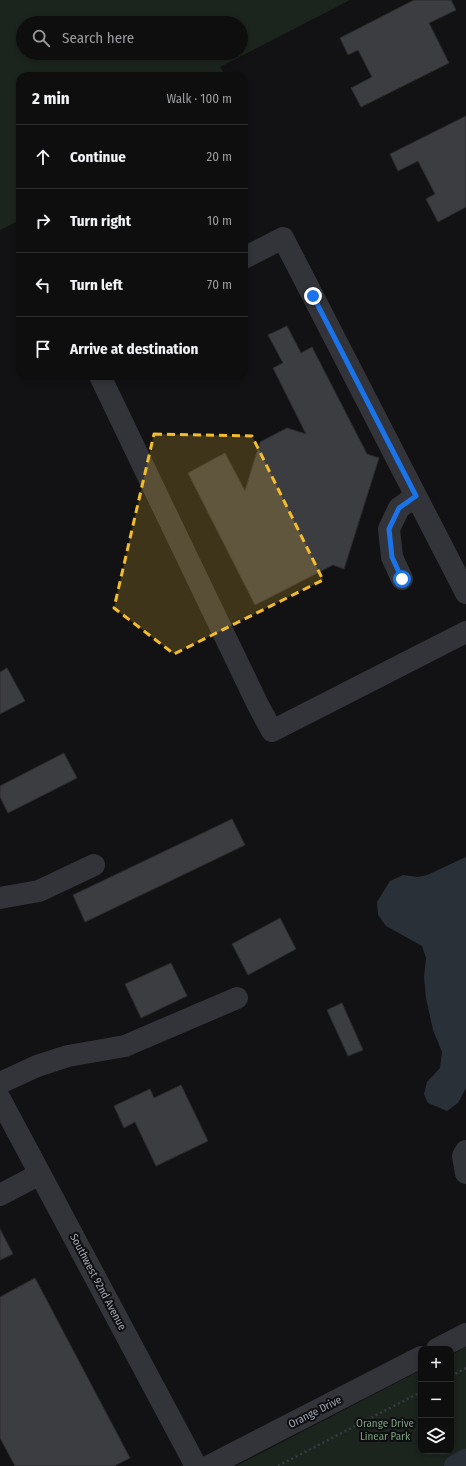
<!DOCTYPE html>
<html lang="en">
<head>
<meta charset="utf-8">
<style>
  :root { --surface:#0e0e0f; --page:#171718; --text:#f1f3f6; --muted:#9b9c9e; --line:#2e2e2f }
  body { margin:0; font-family:"Fira Sans Condensed",sans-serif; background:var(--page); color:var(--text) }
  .controls { position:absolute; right:12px; bottom:12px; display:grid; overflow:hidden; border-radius:8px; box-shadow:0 2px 6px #0003 }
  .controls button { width:36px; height:36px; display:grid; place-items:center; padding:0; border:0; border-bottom:1px solid var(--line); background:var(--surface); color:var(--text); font:20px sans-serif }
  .stop { position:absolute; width:12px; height:12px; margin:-9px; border:3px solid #1a73e8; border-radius:50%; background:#fff }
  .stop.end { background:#1a73e8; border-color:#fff; box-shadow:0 1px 4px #0008 }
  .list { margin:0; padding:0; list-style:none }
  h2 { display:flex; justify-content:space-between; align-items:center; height:52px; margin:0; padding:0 16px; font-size:17px }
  h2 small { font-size:13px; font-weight:400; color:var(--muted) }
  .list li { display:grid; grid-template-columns:26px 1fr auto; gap:12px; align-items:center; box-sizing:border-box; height:64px; padding:0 16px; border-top:1px solid var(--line) }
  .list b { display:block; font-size:15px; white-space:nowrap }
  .list em { font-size:13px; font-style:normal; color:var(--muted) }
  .icon { flex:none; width:22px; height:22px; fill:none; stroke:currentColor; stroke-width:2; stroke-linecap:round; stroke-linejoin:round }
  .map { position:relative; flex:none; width:466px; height:1466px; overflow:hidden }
  .search { position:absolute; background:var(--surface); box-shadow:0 2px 6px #0003; left:16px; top:16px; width:232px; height:44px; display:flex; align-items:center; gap:10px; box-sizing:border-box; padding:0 14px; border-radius:22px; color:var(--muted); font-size:15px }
  .panel { position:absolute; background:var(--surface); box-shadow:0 2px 6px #0003; left:16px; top:72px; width:232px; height:308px; border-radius:12px }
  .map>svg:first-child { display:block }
</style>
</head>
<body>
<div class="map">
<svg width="466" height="1466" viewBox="0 0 466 1466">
  <rect width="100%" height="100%" fill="#121214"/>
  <path fill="#1c241e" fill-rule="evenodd" d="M 0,0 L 350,0 L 220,67 L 226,76 L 20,76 L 20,220 L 0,230 ZM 23,23 L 241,23 L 241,53 L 23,53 Z
    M 466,1347 L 466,1466 L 236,1466 L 421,1370 L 421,1451 L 451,1451 L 451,1355 Z"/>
  <path fill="#293038" d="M 466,857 L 466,1088 L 458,1103 L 447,1111 L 428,1103 L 424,1094 L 427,1082 L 440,1068 L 442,1052 L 433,1030 L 426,998 L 424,977 L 426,958 L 422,946 L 386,926 L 378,915 L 377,902 L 390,881 L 403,875 L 418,877 L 427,875 Z"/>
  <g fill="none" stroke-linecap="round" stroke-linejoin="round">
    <path stroke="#293038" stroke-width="24" d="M 456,1466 L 466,1461"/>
  </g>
  <path fill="#3c3d41" stroke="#2c2c30" d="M 414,0 L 451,0 L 456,10 L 429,23 L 449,63 L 361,107 L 351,88 L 372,77 L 358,50 L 348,55 L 340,38 Z
    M 466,116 L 466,207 L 438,222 L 426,199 L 435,194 L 418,161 L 398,171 L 390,154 Z
    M 287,326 L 301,353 L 312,347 L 367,454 L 379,458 L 344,569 L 333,565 L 255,605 L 188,473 L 225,453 L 245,491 L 260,442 L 287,428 L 306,434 L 273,368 L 283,363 L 268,335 Z
    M 7,668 L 25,701 L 0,714 L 0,672 Z
    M 64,753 L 77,778 L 8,813 L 0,797 L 0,786 Z
    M 232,819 L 245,845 L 85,922 L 73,895 Z
    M 280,918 L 296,949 L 248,975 L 232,944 Z
    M 171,963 L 187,996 L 141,1018 L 125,984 Z
    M 342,1003 L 363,1050 L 348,1056 L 327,1010 Z
    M 181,1085 L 208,1141 L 156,1166 L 135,1122 L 124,1128 L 114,1106 L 150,1089 L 154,1098 Z
    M 0,1229 L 13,1254 L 0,1260 Z
    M 35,1278 L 130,1458 L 114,1466 L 15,1466 L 0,1438 L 0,1297 Z"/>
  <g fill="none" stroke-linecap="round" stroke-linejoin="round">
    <path stroke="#393b40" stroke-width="2.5" stroke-dasharray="2 3" stroke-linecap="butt" d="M 451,1376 L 466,1368
      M 278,1466 L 421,1392"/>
    <path stroke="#333439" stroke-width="22" d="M 244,258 L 283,238 L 466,593
      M 100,376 L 258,705 L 272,731 L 466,632
      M 402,579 L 392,557 L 389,529 L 399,508 L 416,496
      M 0,898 L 39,891 L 94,865
      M 0,1083 L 37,1066 L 68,1056 L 125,1046 L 237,998
      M 0,1099 L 196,1466
      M 466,1151 L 463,1156 L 466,1173
      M 0,1195 L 40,1174
      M 437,1349 L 466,1334
      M 209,1466 L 421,1357"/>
  </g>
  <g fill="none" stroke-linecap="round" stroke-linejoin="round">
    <path stroke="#1a73e8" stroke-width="5" d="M 313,296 L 416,496 L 399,508 L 389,529 L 392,557 L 402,579"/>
  </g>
  <path fill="#f2bc2c" fill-opacity="0.2" stroke="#f2bc2c" stroke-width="3" stroke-dasharray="8 5" stroke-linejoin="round" d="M 154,434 L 252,436 L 323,580 L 174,654 L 114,608 Z"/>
  <g text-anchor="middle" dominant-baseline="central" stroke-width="4" stroke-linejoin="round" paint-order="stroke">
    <g font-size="11" fill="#a4a8b5" stroke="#0d0d0f">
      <text transform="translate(98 1282) rotate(62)">Southwest 92nd Avenue</text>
      <text transform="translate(315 1412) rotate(-27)">Orange Drive</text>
    </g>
    <g font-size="11" fill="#7aa07f" stroke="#0d0d0f">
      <text x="385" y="1423">Orange Drive<tspan x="385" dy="13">Linear Park</tspan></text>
    </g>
  </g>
</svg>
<div class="controls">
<button>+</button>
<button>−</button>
<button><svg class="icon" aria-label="layers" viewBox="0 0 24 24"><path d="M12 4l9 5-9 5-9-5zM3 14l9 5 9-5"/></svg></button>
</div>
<div class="stop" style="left:402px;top:579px"></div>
<div class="stop end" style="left:313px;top:296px"></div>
<div class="search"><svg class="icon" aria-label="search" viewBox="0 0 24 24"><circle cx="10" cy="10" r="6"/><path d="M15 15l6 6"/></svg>Search here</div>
<section class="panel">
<h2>2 min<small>Walk · 100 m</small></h2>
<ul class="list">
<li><svg class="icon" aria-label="ahead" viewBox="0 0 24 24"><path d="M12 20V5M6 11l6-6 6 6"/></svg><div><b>Continue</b></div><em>20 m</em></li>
<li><svg class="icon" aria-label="right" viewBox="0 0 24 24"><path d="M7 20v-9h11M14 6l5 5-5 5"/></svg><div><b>Turn right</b></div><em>10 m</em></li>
<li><svg class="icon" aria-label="left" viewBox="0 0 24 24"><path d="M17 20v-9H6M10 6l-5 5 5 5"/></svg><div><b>Turn left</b></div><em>70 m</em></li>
<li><svg class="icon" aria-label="arrive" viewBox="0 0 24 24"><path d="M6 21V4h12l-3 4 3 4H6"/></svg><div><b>Arrive at destination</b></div></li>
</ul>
</section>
</div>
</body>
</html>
